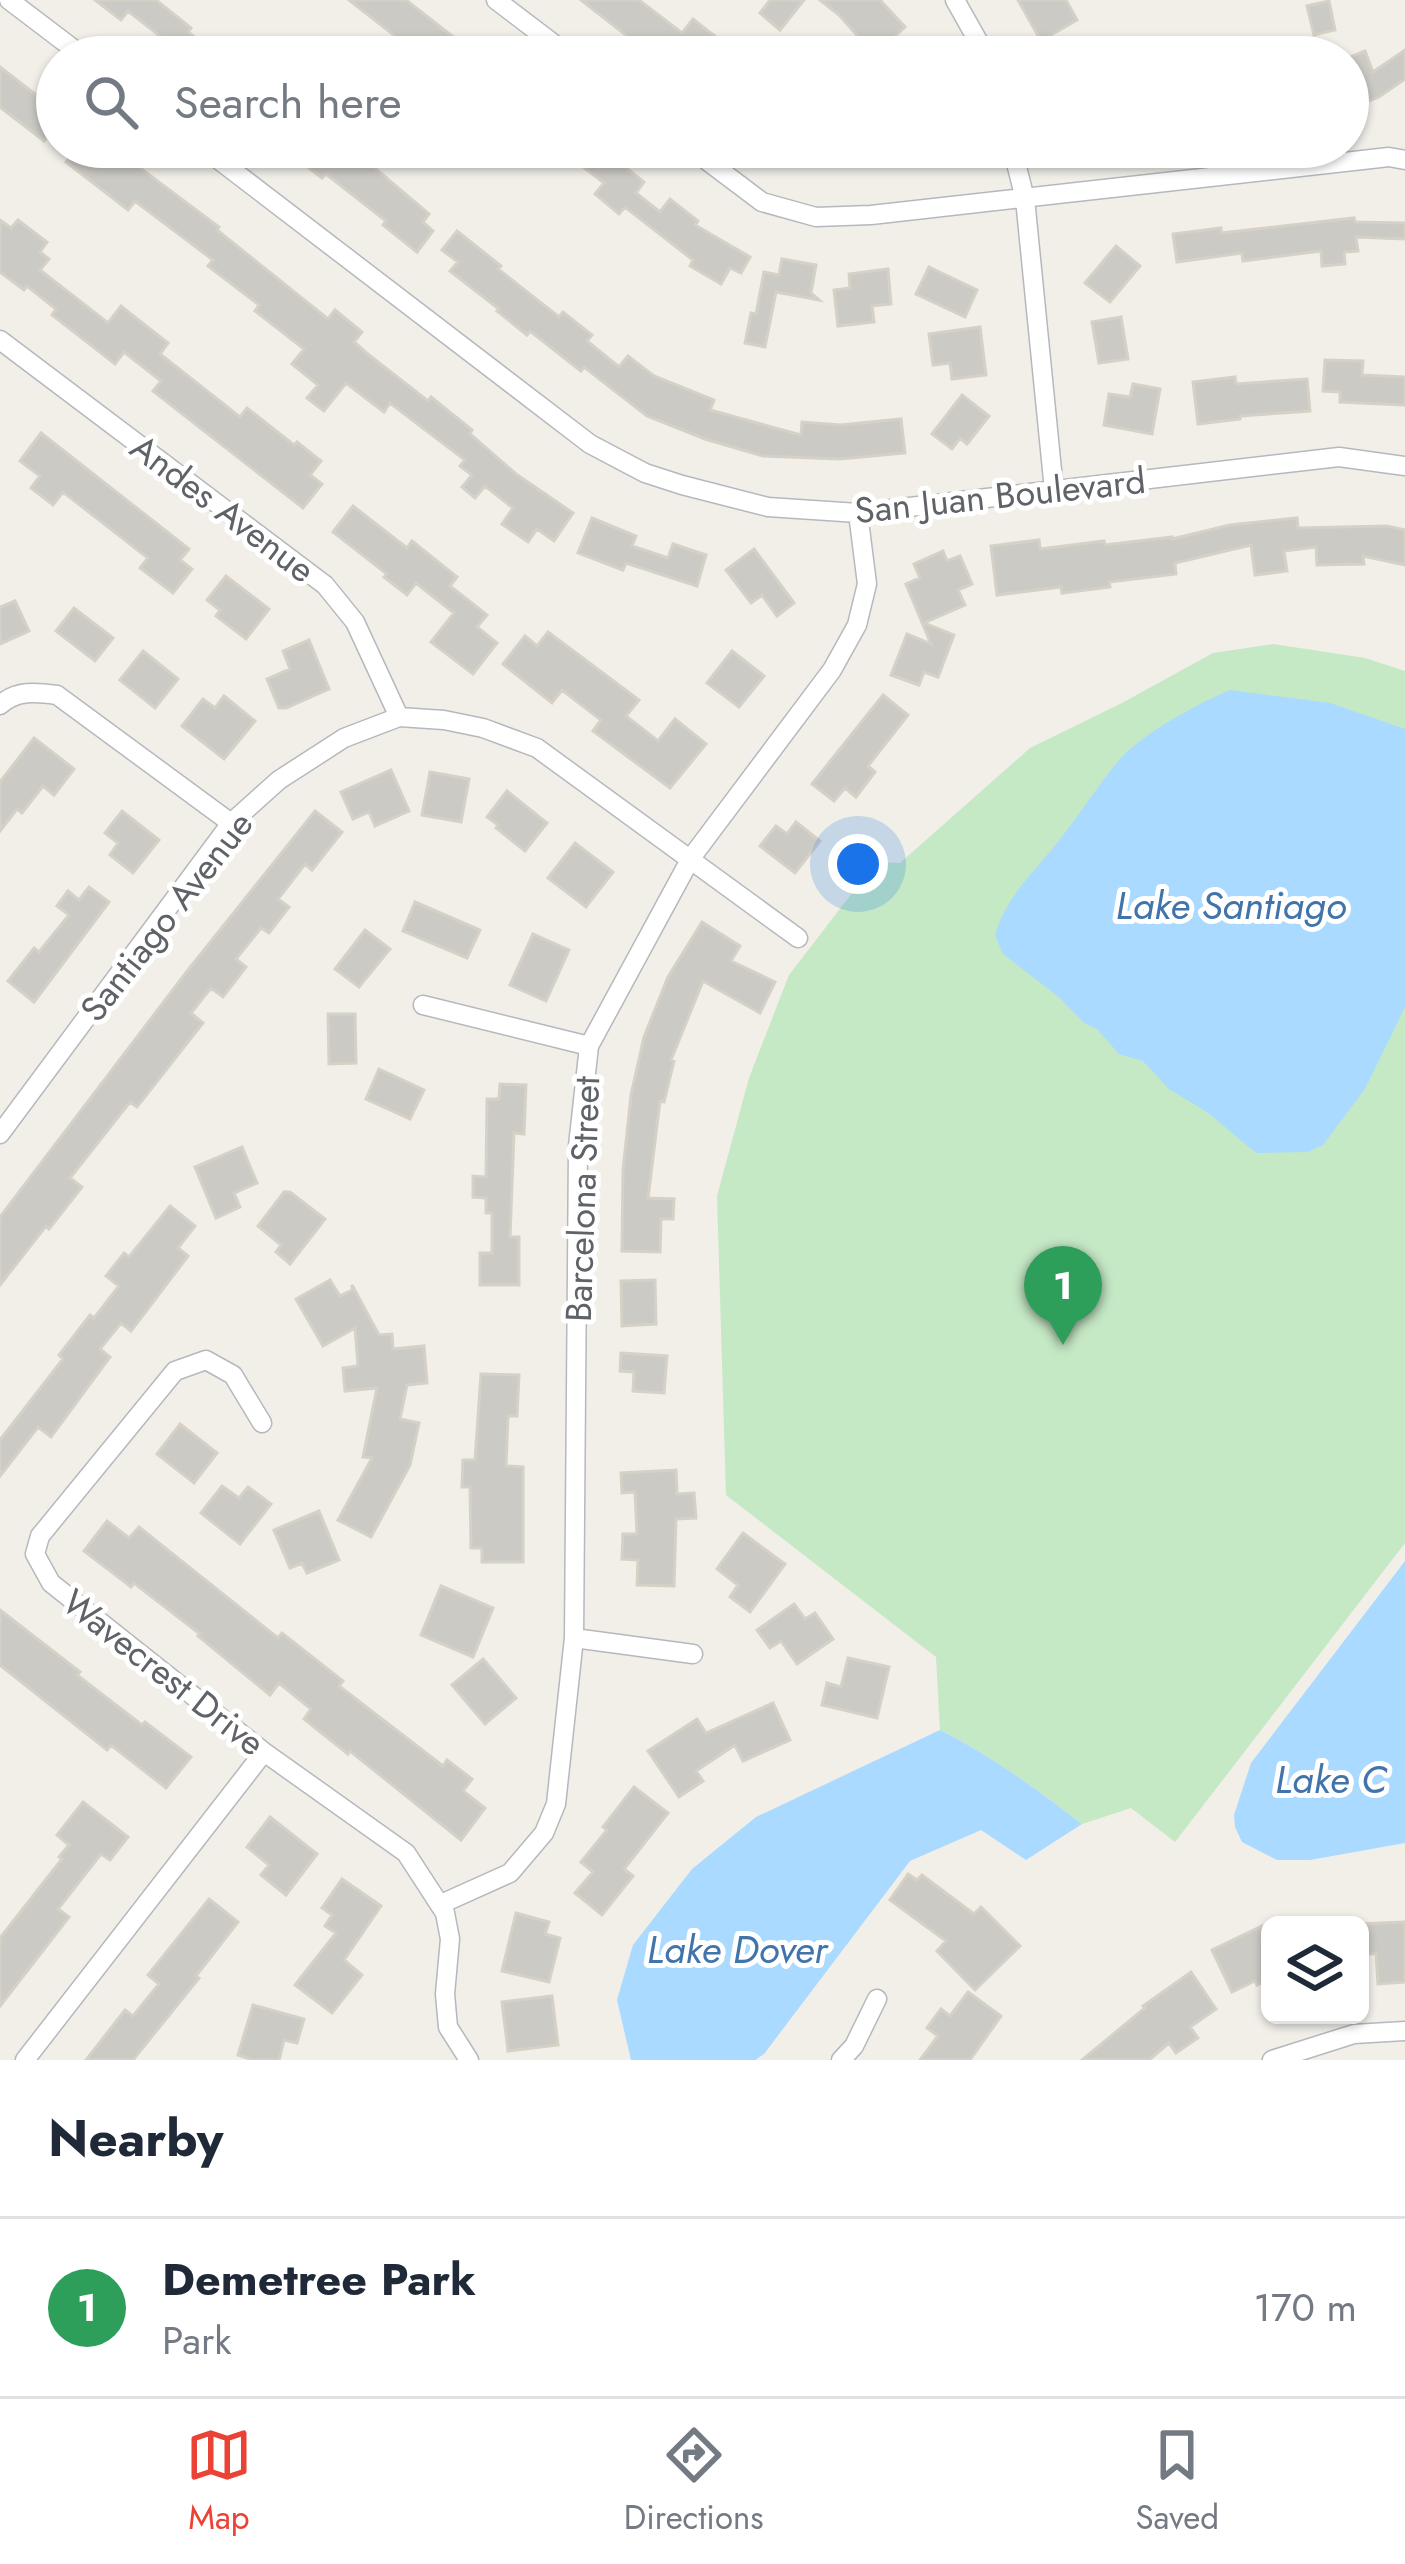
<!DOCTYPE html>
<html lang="en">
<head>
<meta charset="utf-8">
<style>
  :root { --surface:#fff; --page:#f6f6f7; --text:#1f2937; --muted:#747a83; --line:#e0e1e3; --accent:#ea4335 }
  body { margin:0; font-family:Jost,sans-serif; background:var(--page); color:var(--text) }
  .controls { position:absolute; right:36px; bottom:36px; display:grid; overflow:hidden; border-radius:18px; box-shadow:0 3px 9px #0004 }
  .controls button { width:108px; height:108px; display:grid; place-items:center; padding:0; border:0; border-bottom:3px solid var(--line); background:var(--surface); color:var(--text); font:60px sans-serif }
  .you { position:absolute; left:858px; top:864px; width:42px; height:42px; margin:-30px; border:9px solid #fff; border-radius:50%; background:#1a73e8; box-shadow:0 0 0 18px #1a73e833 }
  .badge { display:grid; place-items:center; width:78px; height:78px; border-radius:50%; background:var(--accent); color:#fff; font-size:39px; font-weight:700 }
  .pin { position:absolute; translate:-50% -99px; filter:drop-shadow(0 3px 6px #0008) }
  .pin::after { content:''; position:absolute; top:63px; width:42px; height:36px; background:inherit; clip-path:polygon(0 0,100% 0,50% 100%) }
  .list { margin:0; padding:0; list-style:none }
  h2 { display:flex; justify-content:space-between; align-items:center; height:156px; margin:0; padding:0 48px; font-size:51px }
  h2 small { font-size:39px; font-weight:400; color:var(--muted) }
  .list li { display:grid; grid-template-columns:78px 1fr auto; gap:36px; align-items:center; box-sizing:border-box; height:180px; padding:0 48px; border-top:3px solid var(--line) }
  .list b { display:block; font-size:45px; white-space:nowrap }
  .list p { margin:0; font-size:39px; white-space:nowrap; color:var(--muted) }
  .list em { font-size:39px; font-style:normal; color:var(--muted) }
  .icon { flex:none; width:66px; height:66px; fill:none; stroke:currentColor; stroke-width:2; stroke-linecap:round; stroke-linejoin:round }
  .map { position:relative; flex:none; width:1405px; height:2060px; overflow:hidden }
  .search { position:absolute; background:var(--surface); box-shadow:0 3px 9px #0004; left:36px; right:36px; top:36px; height:132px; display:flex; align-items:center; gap:30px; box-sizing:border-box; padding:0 42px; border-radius:66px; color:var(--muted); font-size:45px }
  .sheet { height:336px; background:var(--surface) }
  nav { display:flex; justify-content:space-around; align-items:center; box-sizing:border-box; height:168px; border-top:3px solid var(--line); background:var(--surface); font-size:33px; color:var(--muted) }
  nav a { display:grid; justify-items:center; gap:6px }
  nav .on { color:var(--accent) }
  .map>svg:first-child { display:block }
</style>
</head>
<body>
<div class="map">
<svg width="1405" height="2060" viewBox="0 0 1405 2060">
  <rect width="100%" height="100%" fill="#f1efe8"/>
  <path fill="#c5e8c5" d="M 1273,644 L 1365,658 L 1405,671 L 1405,1543 L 1175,1842 L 1131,1808 L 1082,1824 C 1036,1789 992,1756 940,1730 L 936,1657 L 726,1495 L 717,1196 L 749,1078 L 789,975 L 876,862 L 900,863 L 1030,748 L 1122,703 L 1213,653 Z"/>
  <path fill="#aadaff" d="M 1230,690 L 1330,703 L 1405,729 L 1405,1007 L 1365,1089 L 1323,1145 L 1308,1152 L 1256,1153 L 1207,1112 L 1169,1089 L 1143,1061 L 1119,1054 L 1097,1029 L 1084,1023 L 1060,998 L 1003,954 L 995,935 C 1005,898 1034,872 1057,843 C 1079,816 1097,786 1119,760 C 1143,733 1197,704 1230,690 Z
    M 1405,1561 L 1405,1843 L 1310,1860 L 1277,1860 L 1242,1842 L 1235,1827 L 1234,1815 L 1251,1763 Z
    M 940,1730 C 992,1756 1036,1789 1082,1824 L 1026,1860 L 981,1830 L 910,1861 L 764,2054 L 755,2060 L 631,2060 L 617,2000 L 633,1945 L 692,1869 L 756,1817 Z"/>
  <path fill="#cccac5" stroke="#d6d1c6" stroke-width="3" d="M 95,0 L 156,0 L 191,28 L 188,32 L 220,57 L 187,57 L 128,11 L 121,20 Z
    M 349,0 L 406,0 L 479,57 L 422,57 Z
    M 581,0 L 639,0 L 682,33 L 693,19 L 716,37 L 701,57 L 654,57 Z
    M 770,0 L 804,0 L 780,30 L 760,13 Z
    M 820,0 L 880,0 L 905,27 L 875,55 L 839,15 Z
    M 1018,0 L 1066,0 L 1077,20 L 1041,41 Z
    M 1329,1 L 1335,30 L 1314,35 L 1307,6 Z
    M 1405,50 L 1405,79 L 1379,97 L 1348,109 L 1348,58 L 1365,51 L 1373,72 Z
    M 0,67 L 57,111 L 57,124 L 44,141 L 0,107 Z
    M 78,147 L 112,147 L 219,227 L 217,230 L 328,319 L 335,310 L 362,332 L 354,342 L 369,355 L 428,401 L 431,397 L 472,430 L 470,434 L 516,474 L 573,513 L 554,541 L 537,529 L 528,542 L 502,524 L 513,508 L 485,486 L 475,498 L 462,487 L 472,475 L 460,466 L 465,460 L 390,403 L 384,412 L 346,383 L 324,411 L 307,398 L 318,385 L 292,364 L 304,349 L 255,311 L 259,305 L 208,266 L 213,260 L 135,201 L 128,210 L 66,162 Z
    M 311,147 L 345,147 L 355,155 L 357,153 L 429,214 L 423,222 L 433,231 L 417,252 L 383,225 L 386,221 L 326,174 L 322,178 L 300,161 Z
    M 549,147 L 588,147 L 601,158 L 606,152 L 644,182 L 636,193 L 660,212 L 670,199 L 698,221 L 695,225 L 750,257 L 741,273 L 730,268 L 721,284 L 690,266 L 693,260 L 625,207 L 619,214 L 595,194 L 604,183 L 577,162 L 573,166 Z
    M 1354,218 L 1355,222 L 1405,223 L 1405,239 L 1356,237 L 1358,251 L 1344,252 L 1345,264 L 1322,266 L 1321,251 L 1243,261 L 1242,253 L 1177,262 L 1173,234 L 1221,228 L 1221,233 Z
    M 0,220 L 11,228 L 18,220 L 47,242 L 40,252 L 49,259 L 40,270 L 108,323 L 121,306 L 168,343 L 160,354 L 240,417 L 247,408 L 294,445 L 297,442 L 321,461 L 310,475 L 322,484 L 303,508 L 153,391 L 161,381 L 124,352 L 115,364 L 52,315 L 56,309 L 27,286 L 24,290 L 0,272 Z
    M 457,231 L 501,266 L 498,269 L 559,317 L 563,312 L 592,335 L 587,341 L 619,367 L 628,356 L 654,376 L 714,400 L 710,410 L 801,435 L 802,422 L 841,425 L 901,419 L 905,453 L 840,459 L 763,456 L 705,439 L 647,416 L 584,367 L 581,371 L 530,331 L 527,335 L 497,311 L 499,309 L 450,271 L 458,262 L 442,250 Z
    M 1116,246 L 1140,266 L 1110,302 L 1085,283 Z
    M 782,259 L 816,265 L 811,293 L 819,300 L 776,292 L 765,347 L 745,343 L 751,313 L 756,314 L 764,272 L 779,275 Z
    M 929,267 L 977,290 L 965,317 L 916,294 Z
    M 888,269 L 891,304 L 872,306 L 874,322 L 838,326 L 834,290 L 850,288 L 849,274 Z
    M 1121,317 L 1128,359 L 1099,363 L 1092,322 Z
    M 980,327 L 986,375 L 952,379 L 950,363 L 933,365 L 929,334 Z
    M 1325,360 L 1363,361 L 1362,375 L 1405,377 L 1405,405 L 1340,402 L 1340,392 L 1323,391 Z
    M 1235,377 L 1236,384 L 1307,379 L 1310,411 L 1240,416 L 1240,419 L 1198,424 L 1193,382 Z
    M 1133,384 L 1160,389 L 1152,434 L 1104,425 L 1109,394 L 1130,397 Z
    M 962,395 L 989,416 L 967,444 L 960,438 L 952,449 L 932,434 Z
    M 41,433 L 189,549 L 180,560 L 192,569 L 173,593 L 140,568 L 148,558 L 63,492 L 53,505 L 31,488 L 40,476 L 20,461 Z
    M 353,506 L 407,548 L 412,541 L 457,577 L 450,586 L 487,615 L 477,627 L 497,643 L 473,674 L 431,642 L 454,613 L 416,583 L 407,595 L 384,577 L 387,574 L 333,532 Z
    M 592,518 L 636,536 L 632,546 L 668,558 L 673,544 L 706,555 L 697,586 L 626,563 L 623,570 L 578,553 Z
    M 1297,518 L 1298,528 L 1387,526 L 1405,530 L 1405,565 L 1363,556 L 1364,564 L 1317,565 L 1316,547 L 1284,551 L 1287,571 L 1255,575 L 1251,545 L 1175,563 L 1176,574 L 1109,582 L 1110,587 L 1062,593 L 1061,587 L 997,595 L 991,546 L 1039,540 L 1040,549 L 1104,541 L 1105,545 L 1172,537 L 1172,539 L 1230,525 Z
    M 754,549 L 794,603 L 777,616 L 762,595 L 751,603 L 726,570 Z
    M 943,551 L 947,561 L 960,556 L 972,584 L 958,590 L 965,605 L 924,623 L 954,635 L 938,677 L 924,672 L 919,685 L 891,675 L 907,634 L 931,644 L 906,584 L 920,578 L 914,564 Z
    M 226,576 L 269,609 L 246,639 L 216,616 L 220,610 L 207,600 Z
    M 15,601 L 29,631 L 0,644 L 0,607 Z
    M 74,608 L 113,638 L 95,661 L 56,631 Z
    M 548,632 L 639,700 L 626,716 L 658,741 L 675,719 L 706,744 L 670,788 L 593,731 L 601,720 L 562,690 L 552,703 L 503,664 L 525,636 L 537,646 Z
    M 309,640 L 329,689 L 286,708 L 279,708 L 267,679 L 290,669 L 283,651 Z
    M 143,651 L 178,679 L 155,708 L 120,680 Z
    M 732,651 L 764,676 L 739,707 L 707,683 Z
    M 883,695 L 908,715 L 868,766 L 875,772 L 856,797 L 845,788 L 834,801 L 812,784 Z
    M 224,696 L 255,721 L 224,759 L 182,726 L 203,699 L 215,708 Z
    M 34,738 L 74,769 L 54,795 L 43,786 L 22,813 L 17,809 L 0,831 L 0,782 Z
    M 391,770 L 409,811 L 375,826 L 369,812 L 353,819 L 341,792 Z
    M 430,772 L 469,779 L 461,822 L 422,815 Z
    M 507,791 L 547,823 L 525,851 L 496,828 L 498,825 L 487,817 Z
    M 122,811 L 159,840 L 133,873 L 110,855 L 118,843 L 105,833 Z
    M 315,811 L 342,832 L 312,870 L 305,864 L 278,899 L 289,907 L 269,933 L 261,928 L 236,959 L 246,967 L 223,997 L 211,988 L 191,1013 L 203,1023 L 137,1107 L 130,1102 L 70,1178 L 82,1187 L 49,1229 L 46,1226 L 0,1285 L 0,1217 L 188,970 Z
    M 796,822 L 820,841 L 795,873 L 760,846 L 776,826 L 787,834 Z
    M 575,843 L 613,872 L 586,907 L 548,878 Z
    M 89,887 L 109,902 L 34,1002 L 8,981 L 34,948 L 39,952 L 69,915 L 57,906 L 68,891 L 79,900 Z
    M 415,902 L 480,930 L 467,958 L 403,931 Z
    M 702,922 L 740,946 L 731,961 L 775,982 L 760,1013 L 703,981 L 671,1060 L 674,1061 L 664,1102 L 660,1101 L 648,1198 L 674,1199 L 673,1219 L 661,1219 L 660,1252 L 622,1251 L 623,1170 L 631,1095 L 644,1037 L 668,977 Z
    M 365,930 L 390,949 L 359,987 L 335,969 Z
    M 533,934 L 569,950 L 546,1001 L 510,985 Z
    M 328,1014 L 355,1014 L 356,1063 L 329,1064 Z
    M 379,1069 L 424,1090 L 410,1119 L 366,1099 Z
    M 500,1084 L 526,1085 L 524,1134 L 514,1133 L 510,1237 L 519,1237 L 519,1285 L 480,1285 L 480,1253 L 492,1253 L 492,1213 L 486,1213 L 486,1198 L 473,1197 L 473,1176 L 486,1177 L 487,1099 L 499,1099 Z
    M 242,1147 L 257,1183 L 234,1193 L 240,1207 L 216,1218 L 195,1167 Z
    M 284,1192 L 290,1192 L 325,1219 L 290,1264 L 276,1252 L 281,1245 L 258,1226 Z
    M 170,1206 L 195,1226 L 178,1248 L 188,1256 L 131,1331 L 121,1323 L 100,1349 L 110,1357 L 51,1437 L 38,1427 L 0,1476 L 0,1440 L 63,1359 L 59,1355 L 90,1315 L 94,1318 L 119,1286 L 106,1276 L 124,1253 L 129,1257 Z
    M 330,1280 L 340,1296 L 352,1290 L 352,1285 L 379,1335 L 392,1334 L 393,1349 L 424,1346 L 427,1383 L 407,1385 L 400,1419 L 419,1423 L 410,1465 L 371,1537 L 338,1520 L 372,1458 L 363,1457 L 377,1388 L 345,1391 L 343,1368 L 358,1366 L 355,1328 L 323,1346 L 296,1299 Z
    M 655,1280 L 656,1324 L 622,1326 L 621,1281 Z
    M 621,1353 L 667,1356 L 664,1393 L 633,1391 L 634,1372 L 620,1371 Z
    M 481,1374 L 519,1375 L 517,1416 L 508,1416 L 506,1466 L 523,1467 L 523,1562 L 482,1562 L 482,1548 L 471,1548 L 470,1487 L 462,1487 L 463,1460 L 475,1460 Z
    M 180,1424 L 217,1453 L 194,1483 L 157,1454 Z
    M 676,1470 L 677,1494 L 694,1493 L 696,1518 L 676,1519 L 674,1586 L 637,1585 L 638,1560 L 622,1559 L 623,1534 L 637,1534 L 635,1492 L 622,1493 L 621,1473 Z
    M 222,1486 L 239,1498 L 248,1487 L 271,1504 L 240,1544 L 201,1513 Z
    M 319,1511 L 339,1560 L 307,1573 L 302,1563 L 290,1568 L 274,1530 Z
    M 107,1521 L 129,1538 L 139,1527 L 278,1638 L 282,1633 L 343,1681 L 339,1686 L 443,1766 L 447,1760 L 472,1779 L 463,1791 L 485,1808 L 461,1840 L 350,1751 L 348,1754 L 304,1719 L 311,1709 L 279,1683 L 270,1695 L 198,1636 L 200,1634 L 134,1583 L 131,1587 L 84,1551 Z
    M 743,1533 L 785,1564 L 750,1612 L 730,1597 L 738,1585 L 717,1569 Z
    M 441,1586 L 493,1608 L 473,1657 L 421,1635 Z
    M 794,1604 L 805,1619 L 815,1613 L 833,1639 L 797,1664 L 781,1641 L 770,1648 L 757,1630 Z
    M 0,1610 L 80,1672 L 77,1675 L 142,1725 L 145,1722 L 191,1757 L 166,1788 L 111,1745 L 107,1750 L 0,1665 Z
    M 848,1658 L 889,1667 L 877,1718 L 822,1705 L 827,1683 L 841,1687 Z
    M 483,1659 L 516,1698 L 485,1724 L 452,1685 Z
    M 773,1703 L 790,1740 L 743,1761 L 735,1745 L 696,1771 L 703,1781 L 679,1797 L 648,1751 L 697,1719 L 706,1733 Z
    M 634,1787 L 668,1813 L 624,1869 L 633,1876 L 602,1915 L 575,1893 L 593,1872 L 581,1862 L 607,1830 L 603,1827 Z
    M 83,1802 L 128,1837 L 110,1860 L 101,1854 L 58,1909 L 69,1917 L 0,2006 L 0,1938 L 62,1859 L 59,1857 L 69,1845 L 57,1835 Z
    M 270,1817 L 317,1854 L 286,1895 L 261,1875 L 269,1865 L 247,1847 Z
    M 908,1874 L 917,1880 L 922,1875 L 974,1914 L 981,1907 L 1020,1946 L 975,1990 L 937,1951 L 946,1941 L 890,1900 Z
    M 342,1879 L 381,1906 L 344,1960 L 362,1975 L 332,2013 L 295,1985 L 336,1933 L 325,1926 L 332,1915 L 322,1908 Z
    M 209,1899 L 238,1922 L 196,1976 L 199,1978 L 133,2060 L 86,2060 L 125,2010 L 133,2016 L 159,1984 L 148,1975 Z
    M 516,1913 L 549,1922 L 545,1934 L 560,1938 L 549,1982 L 502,1971 Z
    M 1405,1922 L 1405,1982 L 1378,1984 L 1376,1953 L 1360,1956 L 1360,1924 Z
    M 1262,1926 L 1270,1942 L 1270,1979 L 1257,1985 L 1255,1981 L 1232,1992 L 1212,1950 Z
    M 1191,1972 L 1216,2009 L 1190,2027 L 1198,2038 L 1176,2053 L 1169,2043 L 1149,2060 L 1082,2060 L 1145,2008 L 1143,2006 Z
    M 968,1992 L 1001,2016 L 970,2060 L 920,2060 L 938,2036 L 927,2028 L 941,2009 L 950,2016 Z
    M 552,1996 L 558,2045 L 508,2051 L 502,2002 Z
    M 253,2005 L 304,2019 L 297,2043 L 284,2040 L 279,2060 L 253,2060 L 238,2055 Z"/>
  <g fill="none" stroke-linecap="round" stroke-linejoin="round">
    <g stroke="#b5b8bc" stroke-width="21">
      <path id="minor" d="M 9,0 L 84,57
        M 496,0 L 571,57
        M 955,0 L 987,57
        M 202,147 L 590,444 L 645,473 L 682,485 L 768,507 L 858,513 L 1339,457 L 1405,466
        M 689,147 L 762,202 L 816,217 L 871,215 L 1389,157 L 1405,160
        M 1012,147 L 1025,199 L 1054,490
        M 0,340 L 325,585 L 355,622 L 399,717
        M 0,705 C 16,690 36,692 57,695 L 231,823
        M 423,1005 L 589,1046
        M 0,1134 L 231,823 L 279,780 L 344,738 L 399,717 L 444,720 L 483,728 L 537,748 L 798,938
        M 262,1423 L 233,1375 L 206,1360 L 175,1371 L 40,1536 L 35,1554 L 51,1583 L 264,1752 L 406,1853 L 445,1913 L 450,1939 L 445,1994 L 448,2027 L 469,2060
        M 574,1638 L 693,1654
        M 441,1904 L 510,1873 L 544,1833 L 556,1804 L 574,1638 L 578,1146 L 589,1046 L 691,858 L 832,670 L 857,625 L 867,584 L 858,513
        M 25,2060 L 264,1752
        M 841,2060 L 854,2046 L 877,1999
        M 1272,2060 L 1354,2034 L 1405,2031"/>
    </g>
    <use href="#minor" stroke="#fff" stroke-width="18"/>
  </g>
  <g text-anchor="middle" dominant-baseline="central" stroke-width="10" stroke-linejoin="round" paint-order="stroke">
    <g font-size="36" fill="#5f6368" stroke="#fff">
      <text transform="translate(1000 495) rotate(-6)">San Juan Boulevard</text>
      <text transform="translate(223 508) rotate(37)">Andes Avenue</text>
      <text transform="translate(166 916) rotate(-52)">Santiago Avenue</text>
      <text transform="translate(582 1199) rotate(-88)">Barcelona Street</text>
      <text transform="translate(164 1672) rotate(38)">Wavecrest Drive</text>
    </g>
    <g font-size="39" font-style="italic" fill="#4174aa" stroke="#fff">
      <text x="1231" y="905">Lake Santiago</text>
      <text x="1331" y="1779">Lake C</text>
      <text x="737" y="1949">Lake Dover</text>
    </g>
  </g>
</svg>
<div class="controls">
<button><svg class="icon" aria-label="layers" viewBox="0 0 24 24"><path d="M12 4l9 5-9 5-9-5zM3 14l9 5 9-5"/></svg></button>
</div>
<div class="you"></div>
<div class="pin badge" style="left:1063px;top:1345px;background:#2e9e5b">1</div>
<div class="search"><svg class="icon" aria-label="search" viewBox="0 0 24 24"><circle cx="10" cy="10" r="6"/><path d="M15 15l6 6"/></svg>Search here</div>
</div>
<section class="sheet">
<h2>Nearby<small></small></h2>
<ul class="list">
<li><span class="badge" style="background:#2e9e5b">1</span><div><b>Demetree Park</b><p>Park</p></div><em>170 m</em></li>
</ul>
</section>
<nav>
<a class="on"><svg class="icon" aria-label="map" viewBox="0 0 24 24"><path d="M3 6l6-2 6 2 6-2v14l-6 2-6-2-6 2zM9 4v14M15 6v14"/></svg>Map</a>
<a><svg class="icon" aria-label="directions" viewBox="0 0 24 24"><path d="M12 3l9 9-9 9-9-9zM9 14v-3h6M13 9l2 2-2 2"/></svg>Directions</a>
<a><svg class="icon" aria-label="saved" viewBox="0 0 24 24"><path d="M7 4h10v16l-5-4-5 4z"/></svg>Saved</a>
</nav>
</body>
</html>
